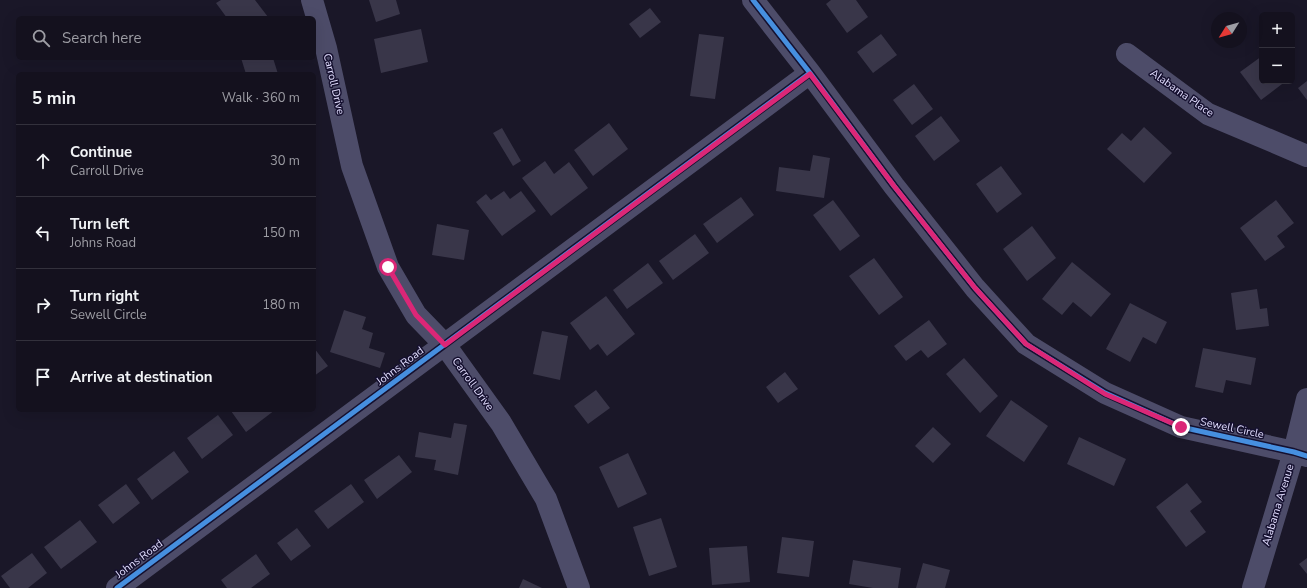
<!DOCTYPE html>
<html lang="en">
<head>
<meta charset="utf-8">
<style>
  :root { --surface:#14111e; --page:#211f2b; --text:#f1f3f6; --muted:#9d9da4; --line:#33313c }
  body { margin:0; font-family:"Nunito Sans",sans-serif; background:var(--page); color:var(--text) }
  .controls { position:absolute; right:12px; top:12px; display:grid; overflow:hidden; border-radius:6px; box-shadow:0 4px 16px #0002 }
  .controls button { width:36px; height:36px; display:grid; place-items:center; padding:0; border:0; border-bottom:1px solid var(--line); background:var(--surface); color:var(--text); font:20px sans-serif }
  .compass { position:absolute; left:1211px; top:12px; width:36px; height:36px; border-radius:50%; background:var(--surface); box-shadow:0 4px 16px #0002; rotate:233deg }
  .stop { position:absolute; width:12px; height:12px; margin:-9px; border:3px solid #db2777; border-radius:50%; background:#fff }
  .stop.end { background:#db2777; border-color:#fff; box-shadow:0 1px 4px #0008 }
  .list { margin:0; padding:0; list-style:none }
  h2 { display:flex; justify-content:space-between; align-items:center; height:52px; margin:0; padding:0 16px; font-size:17px }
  h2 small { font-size:13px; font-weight:400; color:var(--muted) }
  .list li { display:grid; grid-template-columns:26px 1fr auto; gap:12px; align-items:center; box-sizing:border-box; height:72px; padding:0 16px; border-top:1px solid var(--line) }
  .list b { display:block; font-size:15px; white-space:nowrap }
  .list p { margin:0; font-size:13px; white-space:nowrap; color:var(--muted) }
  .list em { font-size:13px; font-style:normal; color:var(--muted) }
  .icon { flex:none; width:22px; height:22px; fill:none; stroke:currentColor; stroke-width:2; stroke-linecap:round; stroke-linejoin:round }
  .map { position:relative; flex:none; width:1307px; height:588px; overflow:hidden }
  .search { position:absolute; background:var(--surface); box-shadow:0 4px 16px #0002; left:16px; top:16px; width:300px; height:44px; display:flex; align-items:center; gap:10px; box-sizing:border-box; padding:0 14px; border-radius:6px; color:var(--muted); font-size:15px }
  .panel { position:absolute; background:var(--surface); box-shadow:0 4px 16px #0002; left:16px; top:72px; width:300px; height:340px; border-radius:6px }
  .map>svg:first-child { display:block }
</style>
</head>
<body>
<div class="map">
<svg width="1307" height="588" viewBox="0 0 1307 588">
  <rect width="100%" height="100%" fill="#1a1728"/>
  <path fill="#393649" d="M 221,0 L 255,0 L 268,17 L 227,18 L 216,3 Z
    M 369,0 L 396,0 L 400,14 L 376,22 Z
    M 831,0 L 856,0 L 868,17 L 847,33 L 826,4 Z
    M 650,8 L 661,22 L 640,38 L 629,24 Z
    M 421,29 L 428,62 L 381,73 L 374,39 Z
    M 699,34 L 724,37 L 715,99 L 690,96 Z
    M 881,34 L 897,55 L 873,73 L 857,52 Z
    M 1262,56 L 1262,81 L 1286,81 L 1261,100 L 1240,72 Z
    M 241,58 L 273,58 L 278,74 L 246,74 Z
    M 1307,81 L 1307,100 L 1298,88 Z
    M 914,84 L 933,109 L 912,125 L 893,100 Z
    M 941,116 L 960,141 L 934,161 L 915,136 Z
    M 609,123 L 628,149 L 593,176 L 574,150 Z
    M 1144,127 L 1172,153 L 1144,183 L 1107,149 L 1122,133 L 1131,141 Z
    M 502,128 L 521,161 L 513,166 L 493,133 Z
    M 813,155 L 830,158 L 824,198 L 776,191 L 779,167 L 810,171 Z
    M 545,161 L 554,174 L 569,162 L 588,188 L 551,216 L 522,178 Z
    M 1001,166 L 1022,194 L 997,213 L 976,184 Z
    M 504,191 L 510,199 L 521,191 L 536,211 L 502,236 L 476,202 L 486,194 L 491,200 Z
    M 741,197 L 754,215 L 717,243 L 703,224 Z
    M 833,200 L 860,236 L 840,251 L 813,215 Z
    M 1276,200 L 1294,223 L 1277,236 L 1285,247 L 1265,261 L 1240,228 Z
    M 437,224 L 469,230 L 464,260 L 432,255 Z
    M 1032,226 L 1056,258 L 1027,281 L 1003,249 Z
    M 695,234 L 709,253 L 673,280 L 659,261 Z
    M 874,258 L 903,297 L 879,315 L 849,276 Z
    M 1072,262 L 1111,294 L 1091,317 L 1073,302 L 1062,315 L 1042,299 Z
    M 648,263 L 663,283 L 627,309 L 613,290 Z
    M 1257,289 L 1260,309 L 1267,308 L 1269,326 L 1236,330 L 1231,293 Z
    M 606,296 L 635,334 L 607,356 L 598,344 L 590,350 L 570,323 Z
    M 1130,303 L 1167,322 L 1156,344 L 1143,337 L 1130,362 L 1106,349 Z
    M 344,310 L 366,317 L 362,329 L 373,333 L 369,348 L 385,353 L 380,368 L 330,352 Z
    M 929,320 L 947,344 L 928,358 L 921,350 L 906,361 L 894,346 Z
    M 542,331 L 568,336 L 560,380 L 533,374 Z
    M 314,348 L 328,366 L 314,376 Z
    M 1203,348 L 1256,358 L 1251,385 L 1226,380 L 1223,393 L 1195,387 Z
    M 964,358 L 998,396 L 980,413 L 946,374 Z
    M 785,372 L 798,389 L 778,403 L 766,387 Z
    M 596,390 L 610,408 L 588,424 L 574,406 Z
    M 1011,400 L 1048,426 L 1024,462 L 986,436 Z
    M 232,410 L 275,410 L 246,432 L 231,411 Z
    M 218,415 L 233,435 L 202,459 L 187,438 Z
    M 454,423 L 467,425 L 458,475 L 434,470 L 436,460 L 415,457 L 419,432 L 451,438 Z
    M 933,427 L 951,444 L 933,463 L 915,446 Z
    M 1079,437 L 1126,459 L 1114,486 L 1067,464 Z
    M 174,451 L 189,472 L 152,500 L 137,479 Z
    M 628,453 L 647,494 L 618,508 L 599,467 Z
    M 399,455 L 412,472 L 377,499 L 364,480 Z
    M 1187,483 L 1202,502 L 1190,511 L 1206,532 L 1186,547 L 1156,507 Z
    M 126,484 L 140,503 L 113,524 L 98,505 Z
    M 351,484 L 364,502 L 328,529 L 314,511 Z
    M 661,518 L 677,567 L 649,576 L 633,527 Z
    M 80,520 L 97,542 L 61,569 L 44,547 Z
    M 297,528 L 311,546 L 291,561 L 277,543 Z
    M 782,537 L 814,541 L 809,577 L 777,573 Z
    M 747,546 L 750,582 L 712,585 L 709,548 Z
    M 32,553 L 47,573 L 28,588 L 10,588 L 1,576 Z
    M 256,554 L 270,574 L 251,588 L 227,588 L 221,580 Z
    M 1307,558 L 1307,574 L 1299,564 Z
    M 853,560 L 901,568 L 898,588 L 873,588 L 849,584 Z
    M 923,563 L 950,570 L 945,588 L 916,588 Z
    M 523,579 L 542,588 L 519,588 Z"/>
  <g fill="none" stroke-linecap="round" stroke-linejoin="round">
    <path stroke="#4d4c69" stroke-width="22" d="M 312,0 L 326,48 L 352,166 L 388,267 L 416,315 L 445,345 L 501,423 L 546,499 L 579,588
      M 753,0 L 810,73 L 894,186 L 975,288 L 1026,344 L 1105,393 L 1181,427 L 1294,452 L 1307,456
      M 1127,54 L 1208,114 L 1307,156
      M 117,588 L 810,73
      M 1253,588 L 1294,452 L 1307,399"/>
    <g stroke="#15102f" stroke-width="8">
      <path id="cycleway" d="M 753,0 L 810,73 L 894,186 L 975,288 L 1026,344 L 1105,393 L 1181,427 L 1294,452 L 1307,456
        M 117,588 L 810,73"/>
    </g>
    <use href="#cycleway" stroke="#468fdf" stroke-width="5"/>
  </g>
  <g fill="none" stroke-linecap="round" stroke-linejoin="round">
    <path stroke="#db2777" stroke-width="5" d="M 388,267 L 416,315 L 445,345 L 810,74 L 894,186 L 975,288 L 1026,344 L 1105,394 L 1181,427"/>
  </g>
  <g text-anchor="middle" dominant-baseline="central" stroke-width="3" stroke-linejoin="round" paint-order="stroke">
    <g font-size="11" fill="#e2deff" stroke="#15102f">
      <text transform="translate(334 84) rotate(77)">Carroll Drive</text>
      <text transform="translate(1182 93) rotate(35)">Alabama Place</text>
      <text transform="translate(400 366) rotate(-37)">Johns Road</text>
      <text transform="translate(473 384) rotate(54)">Carroll Drive</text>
      <text transform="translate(1232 428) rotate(12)">Sewell Circle</text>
      <text transform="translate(1278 505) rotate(-73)">Alabama Avenue</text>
      <text transform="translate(139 559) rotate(-37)">Johns Road</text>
    </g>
  </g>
</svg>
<div class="controls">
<button>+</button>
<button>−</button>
</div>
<svg class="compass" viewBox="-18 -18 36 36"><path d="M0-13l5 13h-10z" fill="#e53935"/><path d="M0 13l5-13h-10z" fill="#9d9da4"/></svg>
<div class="stop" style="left:388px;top:267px"></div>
<div class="stop end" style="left:1181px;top:427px"></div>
<div class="search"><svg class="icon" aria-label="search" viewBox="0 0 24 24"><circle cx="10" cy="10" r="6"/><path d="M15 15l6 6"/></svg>Search here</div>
<section class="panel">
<h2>5 min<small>Walk · 360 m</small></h2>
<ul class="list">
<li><svg class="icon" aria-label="ahead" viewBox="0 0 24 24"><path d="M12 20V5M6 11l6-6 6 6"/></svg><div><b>Continue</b><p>Carroll Drive</p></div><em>30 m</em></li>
<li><svg class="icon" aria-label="left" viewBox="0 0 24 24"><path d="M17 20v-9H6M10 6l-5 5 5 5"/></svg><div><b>Turn left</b><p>Johns Road</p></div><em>150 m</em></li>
<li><svg class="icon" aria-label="right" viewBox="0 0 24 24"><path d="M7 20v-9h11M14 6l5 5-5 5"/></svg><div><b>Turn right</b><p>Sewell Circle</p></div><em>180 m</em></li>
<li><svg class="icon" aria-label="arrive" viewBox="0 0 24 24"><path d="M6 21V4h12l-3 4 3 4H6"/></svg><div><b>Arrive at destination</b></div></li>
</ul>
</section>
</div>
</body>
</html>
